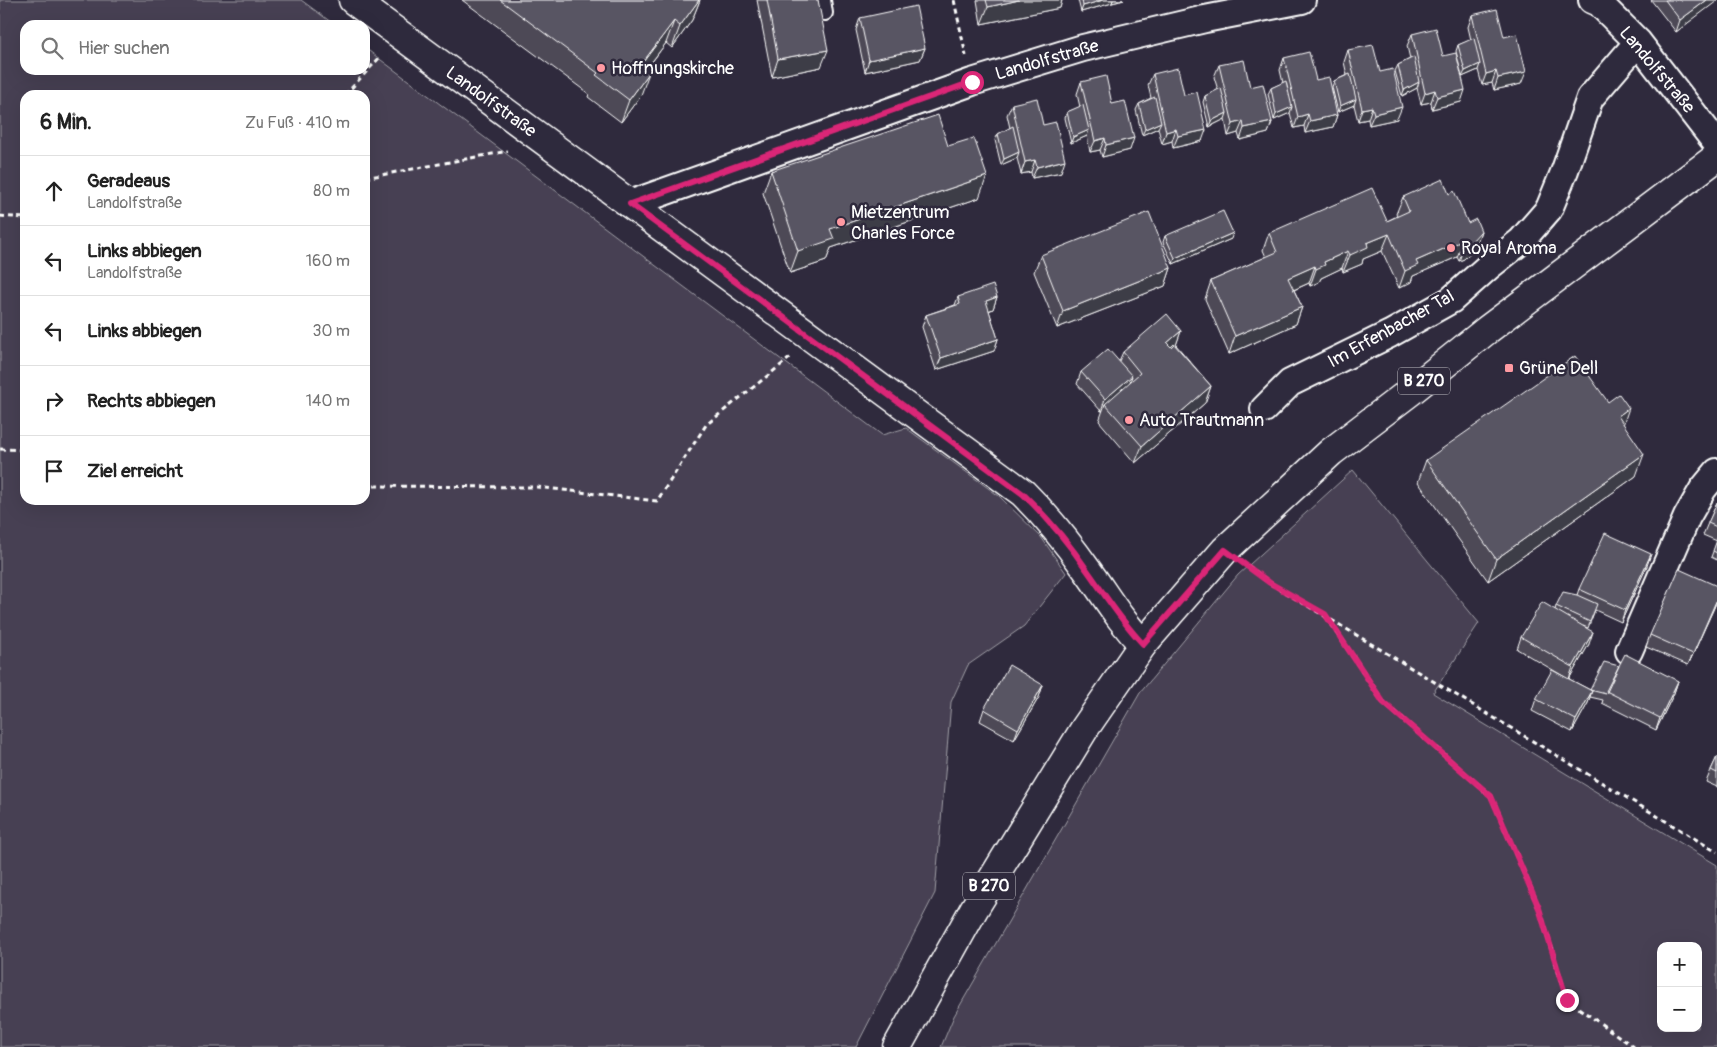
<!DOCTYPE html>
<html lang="de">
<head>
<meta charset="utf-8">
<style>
  :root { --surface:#fff; --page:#f6f6f6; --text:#222; --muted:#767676; --line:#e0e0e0 }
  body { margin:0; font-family:Pangolin,sans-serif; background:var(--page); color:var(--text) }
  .controls { position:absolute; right:15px; bottom:15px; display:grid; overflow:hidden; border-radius:10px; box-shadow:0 5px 20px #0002 }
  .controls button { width:45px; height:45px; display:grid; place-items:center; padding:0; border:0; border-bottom:1px solid var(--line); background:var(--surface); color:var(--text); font:25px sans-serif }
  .stop { position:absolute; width:15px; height:15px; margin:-11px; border:4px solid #db2777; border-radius:50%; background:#fff }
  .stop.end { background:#db2777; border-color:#fff; box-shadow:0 1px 5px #0008 }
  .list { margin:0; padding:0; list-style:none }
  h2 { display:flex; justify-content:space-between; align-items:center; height:65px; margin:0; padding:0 20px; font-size:21px }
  h2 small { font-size:16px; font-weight:400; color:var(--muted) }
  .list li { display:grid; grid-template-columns:32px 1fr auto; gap:15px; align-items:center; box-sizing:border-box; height:70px; padding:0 20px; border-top:1px solid var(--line) }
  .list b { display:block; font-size:19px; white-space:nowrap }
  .list p { margin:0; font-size:16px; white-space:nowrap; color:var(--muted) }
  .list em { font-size:16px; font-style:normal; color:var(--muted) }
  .icon { flex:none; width:28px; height:28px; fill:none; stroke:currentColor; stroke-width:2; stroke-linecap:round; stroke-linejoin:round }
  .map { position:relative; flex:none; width:1717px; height:1047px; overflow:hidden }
  .search { position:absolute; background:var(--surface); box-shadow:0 5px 20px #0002; left:20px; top:20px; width:350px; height:55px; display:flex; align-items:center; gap:12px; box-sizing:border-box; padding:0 18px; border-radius:15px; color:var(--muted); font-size:19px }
  .panel { position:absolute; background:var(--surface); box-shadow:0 5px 20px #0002; left:20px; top:90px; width:350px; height:415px; border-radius:15px }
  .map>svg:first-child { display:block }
</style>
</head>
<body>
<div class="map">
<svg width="1717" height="1047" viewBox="0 0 1717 1047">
  <rect width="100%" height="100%" fill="#2f2a3d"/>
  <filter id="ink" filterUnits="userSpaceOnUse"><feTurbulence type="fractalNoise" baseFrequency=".02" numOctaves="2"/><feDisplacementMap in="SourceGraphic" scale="10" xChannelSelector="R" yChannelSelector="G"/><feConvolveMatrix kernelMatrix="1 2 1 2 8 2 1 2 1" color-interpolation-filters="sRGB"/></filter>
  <g filter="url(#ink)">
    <path fill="#464152" stroke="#a2a0a8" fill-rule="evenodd" d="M 0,0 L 301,0 L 335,25 L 25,25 L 25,70 L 365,70 L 365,48 L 882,435 L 906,428 L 999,496 L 1041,537 L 1066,573 L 1024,626 L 968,665 L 951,702 L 935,893 L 856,1047 L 0,1047 ZM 25,95 L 365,95 L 365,500 L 25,500 Z
      M 1353,470 L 1479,623 L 1433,693 L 1717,865 L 1717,1047 L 941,1047 L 954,1016 L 1140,693 L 1238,575 ZM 1661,946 L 1698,946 L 1698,1028 L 1661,1028 Z"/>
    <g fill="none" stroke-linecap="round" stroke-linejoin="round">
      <g stroke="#fff" stroke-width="18">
        <path id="lane" d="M 823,0 L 825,13"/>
      </g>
      <g stroke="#fff" stroke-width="30">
        <path id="street" d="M 1592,0 L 1599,3 L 1638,42 L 1717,144
          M 630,204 L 972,82 L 1083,48 L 1205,19 L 1302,0
          M 1264,409 L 1290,383 L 1390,334 L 1451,300 L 1488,267 L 1521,241 L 1549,209 L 1565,170 L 1590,98 L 1638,42
          M 1629,651 L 1687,517 L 1703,489 L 1717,472"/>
      </g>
      <g stroke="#fff" stroke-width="31">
        <path id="secondary" d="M 353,0 L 1023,493 C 1047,517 1068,543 1087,570 C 1106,596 1120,621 1143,644"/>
      </g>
      <g stroke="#fff" stroke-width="31">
        <path id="primary" d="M 897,1047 L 974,909 L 1085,728 L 1143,644 L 1225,550 L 1331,452 L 1411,391 L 1487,330 L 1717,157"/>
      </g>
      <path stroke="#fff" stroke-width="3" stroke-dasharray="5 4" stroke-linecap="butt" d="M 954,0 L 966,56
        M 345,95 L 381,56
        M 365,178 L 508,151
        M 0,216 L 25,218
        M 0,449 L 25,450
        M 365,486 L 537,487 L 657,501 L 706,425 L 791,357
        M 1248,566 L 1270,583 L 1717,852
        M 1327,617 L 1383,702 L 1491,796 L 1539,908 L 1567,1000 L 1634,1047"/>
      <use href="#lane" stroke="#2f2a3d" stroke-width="14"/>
      <use href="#street" stroke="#2f2a3d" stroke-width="26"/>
      <use href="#secondary" stroke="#2f2a3d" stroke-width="28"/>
      <use href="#primary" stroke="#2f2a3d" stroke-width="28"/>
    </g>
    <path fill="#4d4956" stroke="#fff" d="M 462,0 L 700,0 L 692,20 L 672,48 L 666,43 L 646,70 L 641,95 L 621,122 L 588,97 L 589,94 Z
      M 757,0 L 818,0 L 821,67 L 772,77 Z
      M 977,0 L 1062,0 L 1060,8 L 981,24 Z
      M 1078,0 L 1124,0 L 1112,3 L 1081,12 Z
      M 1651,0 L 1717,0 L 1676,32 Z
      M 1472,15 L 1504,37 L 1521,84 L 1494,90 L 1492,83 L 1482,85 L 1478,70 L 1462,77 L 1456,51 L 1458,45 L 1471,40 L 1468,27 Z
      M 860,18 L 925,48 L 920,60 L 865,72 L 856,30 Z
      M 1412,34 L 1443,56 L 1461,102 L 1432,109 L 1431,102 L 1421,104 L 1417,88 L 1402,96 L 1395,71 L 1398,65 L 1410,59 L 1407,46 Z
      M 1348,50 L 1380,72 L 1397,119 L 1369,125 L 1368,119 L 1358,121 L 1354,105 L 1338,112 L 1332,87 L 1334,81 L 1347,75 L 1344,62 Z
      M 1284,58 L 1316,80 L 1337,115 L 1333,127 L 1305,133 L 1304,126 L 1294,128 L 1290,113 L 1274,120 L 1268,94 L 1271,88 L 1283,83 L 1280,70 Z
      M 1219,65 L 1250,87 L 1272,122 L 1268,133 L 1240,140 L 1238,133 L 1228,136 L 1225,119 L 1209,127 L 1203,102 L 1205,96 L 1218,90 L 1214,77 Z
      M 1153,74 L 1184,95 L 1202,141 L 1173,148 L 1172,141 L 1162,144 L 1158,128 L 1142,135 L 1136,110 L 1139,104 L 1151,98 L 1148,85 Z
      M 1081,82 L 1112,104 L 1130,150 L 1102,157 L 1100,150 L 1090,152 L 1087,136 L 1071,143 L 1065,118 L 1067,112 L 1080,107 L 1077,94 Z
      M 1012,104 L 1043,125 L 1061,172 L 1032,178 L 1031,172 L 1021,174 L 1017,158 L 1001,165 L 995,140 L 998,134 L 1010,128 L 1007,115 Z
      M 948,146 L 979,198 L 831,248 L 826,261 L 790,273 L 763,193 L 771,171 Z
      M 1449,194 L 1468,223 L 1481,231 L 1475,248 L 1464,259 L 1459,261 L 1457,257 L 1413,276 L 1411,282 L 1399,288 L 1382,251 L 1363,259 L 1362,264 L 1343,272 L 1342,268 L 1321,278 L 1319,282 L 1310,286 L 1309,283 L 1294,290 L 1302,307 L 1296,324 L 1229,354 L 1205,299 L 1211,281 L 1266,257 L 1263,250 L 1269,233 L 1387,221 L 1397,216 L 1396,214 L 1403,197 Z
      M 1165,236 L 1231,239 L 1173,264 L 1163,242 Z
      M 1041,255 L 1171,268 L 1165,286 L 1057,328 L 1034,272 Z
      M 958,297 L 997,297 L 993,309 L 989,311 L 998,339 L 994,351 L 936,370 L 922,327 L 926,315 L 955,305 Z
      M 1181,331 L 1176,345 L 1211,386 L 1205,403 L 1135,463 L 1099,421 L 1103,410 L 1101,411 L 1077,384 L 1081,372 L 1119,361 L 1123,352 Z
      M 1623,424 L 1636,476 L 1488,581 L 1418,482 L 1426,460 Z
      M 1717,503 L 1717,560 L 1711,557 L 1717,541 L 1703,535 L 1708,523 Z
      M 1647,566 L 1621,622 L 1595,610 L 1588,628 L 1583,626 L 1589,644 L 1569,679 L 1590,690 L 1678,681 L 1674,693 L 1656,730 L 1602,703 L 1603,700 L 1590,697 L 1588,703 L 1572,732 L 1532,711 L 1536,699 L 1565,677 L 1517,649 L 1521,637 L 1555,610 L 1556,606 L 1577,595 L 1579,589 Z
      M 1717,601 L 1688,665 L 1646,647 L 1650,635 Z
      M 1043,685 L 1039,697 L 1014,740 L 980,721 L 984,709 Z
      M 1717,757 L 1717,787 L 1706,782 L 1711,770 Z"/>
    <path fill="#3e3c46" stroke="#fff" d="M 699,0 L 700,0 L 692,20 L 672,48 L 680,26 Z
      M 1019,0 L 1062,0 L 1060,8 L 981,24 L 988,7 Z
      M 1103,0 L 1113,0 L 1112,3 L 1081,12 L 1083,6 Z
      M 1113,0 L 1124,0 L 1112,3 Z
      M 1707,0 L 1717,0 L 1717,1 L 1676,32 L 1680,20 Z
      M 674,21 L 666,43 L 632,88 L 640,66 Z
      M 925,48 L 920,60 L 865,72 L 869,60 Z
      M 828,50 L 821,67 L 772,77 L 778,59 Z
      M 1480,64 L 1478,70 L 1462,77 L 1465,71 Z
      M 1496,71 L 1492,83 L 1482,85 L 1486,74 Z
      M 1526,72 L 1521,84 L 1494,90 L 1498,78 Z
      M 649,73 L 641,95 L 621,122 L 629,100 Z
      M 1419,82 L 1417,88 L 1402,96 L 1404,90 Z
      M 1435,90 L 1431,102 L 1421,104 L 1425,93 Z
      M 1465,90 L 1461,102 L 1432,109 L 1437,97 Z
      M 1356,99 L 1354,105 L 1338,112 L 1340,106 Z
      M 1292,107 L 1290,113 L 1274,120 L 1276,114 Z
      M 1372,107 L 1368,119 L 1358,121 L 1362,109 Z
      M 1402,107 L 1397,119 L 1369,125 L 1374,114 Z
      M 1227,113 L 1225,119 L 1209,127 L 1211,121 Z
      M 1308,114 L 1304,126 L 1294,128 L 1298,117 Z
      M 1337,115 L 1333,127 L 1305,133 L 1310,121 Z
      M 1243,121 L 1238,133 L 1228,136 L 1233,124 Z
      M 1161,122 L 1158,128 L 1142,135 L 1145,129 Z
      M 1272,122 L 1268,133 L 1240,140 L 1244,128 Z
      M 1176,129 L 1172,141 L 1162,144 L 1166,132 Z
      M 1089,130 L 1087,136 L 1071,143 L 1073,137 Z
      M 1206,130 L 1202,141 L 1173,148 L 1178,136 Z
      M 1105,138 L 1100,150 L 1090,152 L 1095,141 Z
      M 1134,138 L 1130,150 L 1102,157 L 1106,145 Z
      M 1019,152 L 1017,158 L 1001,165 L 1004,159 Z
      M 1035,160 L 1031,172 L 1021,174 L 1025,162 Z
      M 1065,160 L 1061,172 L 1032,178 L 1037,167 Z
      M 987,176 L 979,198 L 831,248 L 826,261 L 790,273 L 798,251 L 830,229 Z
      M 1481,231 L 1475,248 L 1464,259 L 1459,261 L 1465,244 Z
      M 1233,233 L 1231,239 L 1173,264 L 1175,258 Z
      M 1389,234 L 1382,251 L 1363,259 L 1362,264 L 1343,272 L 1350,255 L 1367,243 Z
      M 1464,240 L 1457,257 L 1413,276 L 1411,282 L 1399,288 L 1405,271 L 1416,261 Z
      M 1348,251 L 1342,268 L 1321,278 L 1319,282 L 1310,286 L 1316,269 L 1324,262 Z
      M 1315,266 L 1309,283 L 1282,295 L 1288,278 Z
      M 1171,268 L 1165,286 L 1057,328 L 1063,311 Z
      M 997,297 L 993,309 L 982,313 L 986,301 Z
      M 1302,307 L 1296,324 L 1229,354 L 1235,336 Z
      M 1181,331 L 1175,348 L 1161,360 L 1167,343 Z
      M 998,339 L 994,351 L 936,370 L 941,358 Z
      M 1132,376 L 1128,388 L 1105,404 L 1103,410 L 1101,411 L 1105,399 Z
      M 1211,386 L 1205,403 L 1135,463 L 1142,446 Z
      M 1629,408 L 1621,431 L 1618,416 Z
      M 1644,454 L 1636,476 L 1488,581 L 1496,559 Z
      M 1651,554 L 1647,566 L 1621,622 L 1625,610 Z
      M 1717,599 L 1717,601 L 1688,665 L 1693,654 Z
      M 1593,632 L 1589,644 L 1569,679 L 1573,667 Z
      M 1678,681 L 1674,693 L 1656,730 L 1660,718 Z
      M 1043,685 L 1039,697 L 1014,740 L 1018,729 Z
      M 1592,691 L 1588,703 L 1572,732 L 1576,720 Z"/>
    <path fill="#595564" stroke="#fff" d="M 500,0 L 699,0 L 680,26 L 674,21 L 640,66 L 649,73 L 629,100 L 596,75 L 598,73 Z
      M 767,0 L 818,0 L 828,50 L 778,59 Z
      M 986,0 L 1019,0 L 988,7 Z
      M 1082,0 L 1103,0 L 1083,6 Z
      M 1665,0 L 1707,0 L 1680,20 Z
      M 916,6 L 925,48 L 869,60 L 860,18 Z
      M 1497,9 L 1504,37 L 1517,34 L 1526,72 L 1498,78 L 1496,71 L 1486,74 L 1472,15 Z
      M 1436,28 L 1443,56 L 1456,53 L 1465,90 L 1437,97 L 1435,90 L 1425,93 L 1412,34 Z
      M 1474,38 L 1480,64 L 1465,71 L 1458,45 Z
      M 1373,45 L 1380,72 L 1393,69 L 1402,107 L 1374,114 L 1372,107 L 1362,109 L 1348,50 Z
      M 1309,52 L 1316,80 L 1329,77 L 1337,115 L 1310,121 L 1308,114 L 1298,117 L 1284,58 Z
      M 1414,57 L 1419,82 L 1404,90 L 1398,65 Z
      M 1244,60 L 1250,87 L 1263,84 L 1272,122 L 1244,128 L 1243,121 L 1233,124 L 1219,65 Z
      M 1178,68 L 1184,95 L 1197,92 L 1206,130 L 1178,136 L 1176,129 L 1166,132 L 1153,74 Z
      M 1350,74 L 1356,99 L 1340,106 L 1334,81 Z
      M 1106,76 L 1112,104 L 1125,101 L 1134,138 L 1106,145 L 1105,138 L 1095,141 L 1081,82 Z
      M 1286,81 L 1292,107 L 1276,114 L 1271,88 Z
      M 1221,88 L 1227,113 L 1211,121 L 1205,96 Z
      M 1155,97 L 1161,122 L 1145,129 L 1139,104 Z
      M 1037,98 L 1043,125 L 1056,122 L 1065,160 L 1037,167 L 1035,160 L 1025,162 L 1012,104 Z
      M 1083,105 L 1089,130 L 1073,137 L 1067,112 Z
      M 938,115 L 948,146 L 974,138 L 987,176 L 830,229 L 834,239 L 798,251 L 771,171 Z
      M 1013,126 L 1019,152 L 1004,159 L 998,134 Z
      M 1443,179 L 1449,194 L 1454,191 L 1468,223 L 1476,219 L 1481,231 L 1471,242 L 1465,244 L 1464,240 L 1416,261 L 1418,265 L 1405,271 L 1389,234 L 1367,243 L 1368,247 L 1350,255 L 1348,251 L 1324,262 L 1325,265 L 1316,269 L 1315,266 L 1288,278 L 1302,307 L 1235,336 L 1211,281 L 1277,252 L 1269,233 L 1372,188 L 1387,221 L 1409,211 L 1403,197 Z
      M 1223,211 L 1233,233 L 1175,258 L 1165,236 Z
      M 1149,212 L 1171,268 L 1063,311 L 1041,255 Z
      M 993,285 L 997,297 L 986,301 L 998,339 L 941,358 L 926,315 L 960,304 L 958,297 Z
      M 1167,314 L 1181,331 L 1167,343 L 1171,347 L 1174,344 L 1211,386 L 1142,446 L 1105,404 L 1140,373 L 1123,352 Z
      M 1108,349 L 1132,376 L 1105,399 L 1081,372 Z
      M 1575,356 L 1608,402 L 1619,394 L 1629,408 L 1618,416 L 1644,454 L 1496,559 L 1426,460 Z
      M 1717,503 L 1717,527 L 1708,523 Z
      M 1605,533 L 1651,554 L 1625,610 L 1579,589 Z
      M 1717,540 L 1717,553 L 1713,551 Z
      M 1679,569 L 1717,586 L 1717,599 L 1693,654 L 1650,635 Z
      M 1563,592 L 1577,595 L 1597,604 L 1590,622 L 1556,606 Z
      M 1542,602 L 1593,632 L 1573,667 L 1521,637 Z
      M 1625,654 L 1678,681 L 1660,718 L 1606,691 Z
      M 1604,662 L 1619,666 L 1606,694 L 1590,690 Z
      M 1009,665 L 1043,685 L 1018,729 L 984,709 Z
      M 1552,670 L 1592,691 L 1576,720 L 1536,699 Z
      M 1717,757 L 1717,773 L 1711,770 Z"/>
  </g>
  <g fill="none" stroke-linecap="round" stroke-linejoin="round" filter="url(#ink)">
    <path stroke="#db2777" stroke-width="6" d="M 972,82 L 630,204 L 1023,494 C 1047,517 1068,542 1087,570 C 1105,595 1121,621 1143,644 L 1225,550 L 1270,583 L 1325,614 L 1383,702 L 1491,796 L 1539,908 L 1567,1000"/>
  </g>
  <g fill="#ff9aa2" stroke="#2f2a3d" stroke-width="2">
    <circle cx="601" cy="68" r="5"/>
    <circle cx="841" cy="222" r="5"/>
    <circle cx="1451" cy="248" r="5"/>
    <rect x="1504" y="363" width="10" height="10" rx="2.5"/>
    <circle cx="1129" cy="420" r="5"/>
  </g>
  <g text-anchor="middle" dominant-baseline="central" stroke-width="5" stroke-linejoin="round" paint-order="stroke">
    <g fill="#2f2a3d" stroke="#c1bfc5" stroke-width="1">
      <rect x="1398" y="367.5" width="52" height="27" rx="4"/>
      <rect x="963" y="872.5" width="52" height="27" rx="4"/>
    </g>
    <g font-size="16" font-weight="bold" fill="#fff">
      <text x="1424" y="381">B 270</text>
      <text x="989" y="886">B 270</text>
    </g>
    <g font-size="18" fill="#fff" stroke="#2f2a3d">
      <text transform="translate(1047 60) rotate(-16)">Landolfstraße</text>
      <text transform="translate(1657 70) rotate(50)">Landolfstraße</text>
      <text transform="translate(491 102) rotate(36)">Landolfstraße</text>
      <text transform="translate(1391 329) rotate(-29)">Im Erfenbacher Tal</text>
    </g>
    <g font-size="18" fill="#fff" stroke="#2f2a3d" text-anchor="start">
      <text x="611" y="68">Hoffnungskirche</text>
      <text x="851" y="212">Mietzentrum<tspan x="851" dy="21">Charles Force</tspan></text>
      <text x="1461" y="248">Royal Aroma</text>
      <text x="1519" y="368">Grüne Dell</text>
      <text x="1139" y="420">Auto Trautmann</text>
    </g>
  </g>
</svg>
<div class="controls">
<button>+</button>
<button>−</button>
</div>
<div class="stop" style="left:972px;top:82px"></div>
<div class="stop end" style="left:1567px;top:1000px"></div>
<div class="search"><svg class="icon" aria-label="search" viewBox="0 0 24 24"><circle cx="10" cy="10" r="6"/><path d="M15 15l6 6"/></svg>Hier suchen</div>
<section class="panel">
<h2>6 Min.<small>Zu Fuß · 410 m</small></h2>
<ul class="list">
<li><svg class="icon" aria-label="ahead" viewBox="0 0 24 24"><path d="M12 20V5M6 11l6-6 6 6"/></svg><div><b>Geradeaus</b><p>Landolfstraße</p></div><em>80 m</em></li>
<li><svg class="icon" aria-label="left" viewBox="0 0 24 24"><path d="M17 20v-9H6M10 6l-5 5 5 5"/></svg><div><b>Links abbiegen</b><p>Landolfstraße</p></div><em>160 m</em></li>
<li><svg class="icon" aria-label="left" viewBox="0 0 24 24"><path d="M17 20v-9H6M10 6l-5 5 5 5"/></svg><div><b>Links abbiegen</b></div><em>30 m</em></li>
<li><svg class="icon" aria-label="right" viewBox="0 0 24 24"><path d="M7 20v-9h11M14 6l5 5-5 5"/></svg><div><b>Rechts abbiegen</b></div><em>140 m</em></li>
<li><svg class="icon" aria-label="arrive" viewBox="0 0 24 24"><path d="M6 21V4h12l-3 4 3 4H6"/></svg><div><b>Ziel erreicht</b></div></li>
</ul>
</section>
</div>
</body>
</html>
